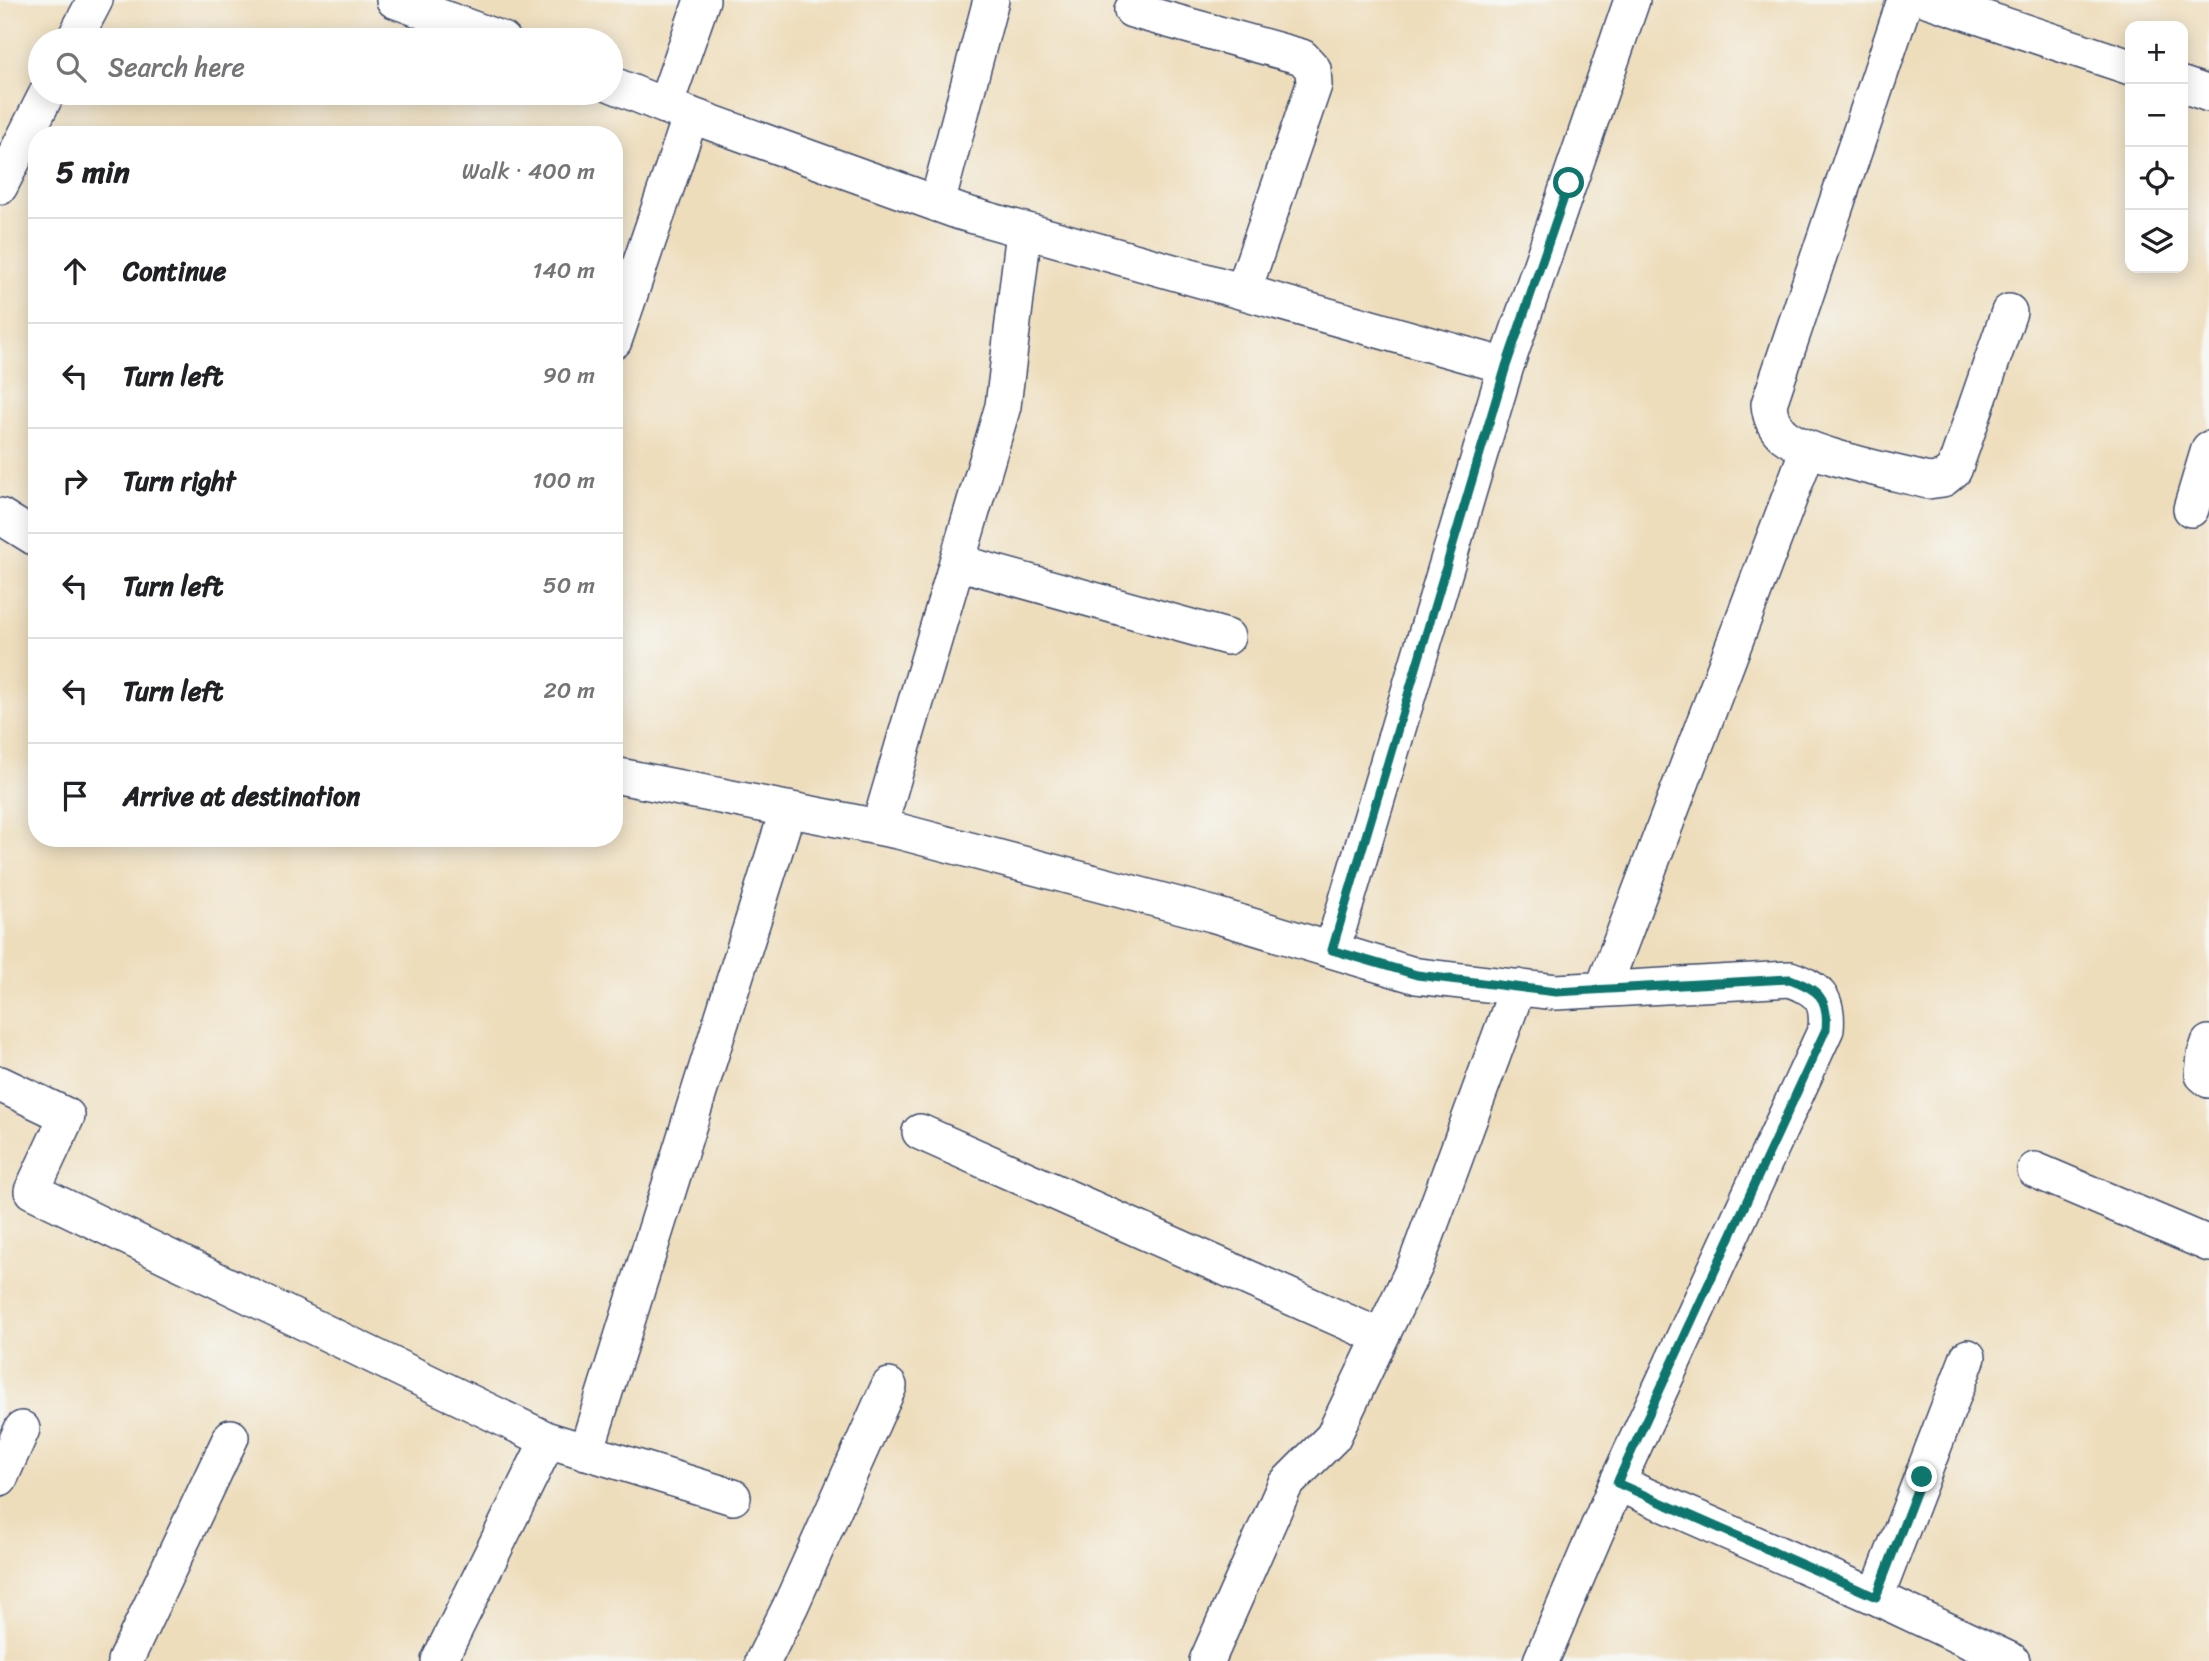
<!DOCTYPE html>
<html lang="en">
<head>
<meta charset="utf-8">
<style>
  :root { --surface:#fff; --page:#f6f6f6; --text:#202124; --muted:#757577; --line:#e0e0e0 }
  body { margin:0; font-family:Sriracha,sans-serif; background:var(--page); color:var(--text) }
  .controls { position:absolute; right:21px; top:21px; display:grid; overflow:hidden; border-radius:14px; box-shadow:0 4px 18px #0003 }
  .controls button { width:63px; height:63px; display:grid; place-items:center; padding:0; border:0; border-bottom:2px solid var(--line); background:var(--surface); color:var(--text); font:35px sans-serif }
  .stop { position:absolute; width:21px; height:21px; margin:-16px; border:5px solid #0f766e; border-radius:50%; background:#fff }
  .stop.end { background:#0f766e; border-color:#fff; box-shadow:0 2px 7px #0008 }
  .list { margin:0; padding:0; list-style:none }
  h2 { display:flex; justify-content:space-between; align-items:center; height:91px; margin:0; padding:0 28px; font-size:30px }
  h2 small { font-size:23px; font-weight:400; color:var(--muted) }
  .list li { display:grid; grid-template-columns:46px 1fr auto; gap:21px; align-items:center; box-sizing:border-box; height:105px; padding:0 28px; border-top:2px solid var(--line) }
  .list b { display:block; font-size:26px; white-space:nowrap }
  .list em { font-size:23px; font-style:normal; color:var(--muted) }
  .icon { flex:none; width:38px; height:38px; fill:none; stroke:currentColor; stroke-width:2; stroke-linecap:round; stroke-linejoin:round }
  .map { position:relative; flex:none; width:2209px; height:1661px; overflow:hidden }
  .search { position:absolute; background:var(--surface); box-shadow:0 4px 18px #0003; left:28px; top:28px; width:595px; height:77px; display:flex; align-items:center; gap:18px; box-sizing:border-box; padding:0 24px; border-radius:38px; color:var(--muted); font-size:26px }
  .panel { position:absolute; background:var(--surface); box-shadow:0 4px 18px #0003; left:28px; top:126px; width:595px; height:721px; border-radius:28px }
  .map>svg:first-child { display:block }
</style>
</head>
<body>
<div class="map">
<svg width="2209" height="1661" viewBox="0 0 2209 1661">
  <rect width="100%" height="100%" fill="#f6f6f2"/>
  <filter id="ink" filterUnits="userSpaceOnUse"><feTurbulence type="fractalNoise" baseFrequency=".0143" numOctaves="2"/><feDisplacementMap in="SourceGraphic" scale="14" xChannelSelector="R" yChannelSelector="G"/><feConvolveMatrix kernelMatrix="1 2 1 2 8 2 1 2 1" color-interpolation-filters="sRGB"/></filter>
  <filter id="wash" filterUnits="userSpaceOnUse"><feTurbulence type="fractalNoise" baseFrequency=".00686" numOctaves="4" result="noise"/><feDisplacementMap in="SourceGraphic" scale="28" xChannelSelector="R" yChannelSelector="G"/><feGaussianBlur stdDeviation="1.57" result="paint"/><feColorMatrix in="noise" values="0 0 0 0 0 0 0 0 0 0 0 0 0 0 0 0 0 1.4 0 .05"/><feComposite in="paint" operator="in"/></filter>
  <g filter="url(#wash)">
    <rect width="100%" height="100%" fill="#edb"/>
  </g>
  <g filter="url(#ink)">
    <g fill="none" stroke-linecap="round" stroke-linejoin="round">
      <g stroke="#3b496c" stroke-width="38">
        <path id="street" d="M 394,0 L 503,40
          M 1905,0 L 1769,404 C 1770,416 1773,425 1782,434 C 1805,455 1894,472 1928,481 L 1943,479 L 1954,470 L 2009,312
          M 1929,0 L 2130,67
          M 1132,10 L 1302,57 L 1313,69 L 1314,85 L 1243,292
          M 74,40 L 95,0
          M 611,84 L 665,106 L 702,0
          M 2183,85 L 2209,94
          M 665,106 L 960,212 L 1506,366
          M 0,186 L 47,93
          M 937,204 L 991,0
          M 614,341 L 691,115
          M 2191,509 L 2209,449
          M 0,516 L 37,539
          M 957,562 L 1227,637
          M 614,775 L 898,831 L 1212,914 L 1417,976 L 1556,992 L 1790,979 C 1817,989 1829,997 1826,1029 L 1617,1483 L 1541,1661
          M 879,827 L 1003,406 L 1024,231
          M 1332,950 L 1506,366 L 1632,0
          M 1603,989 L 1808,449
          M 2209,1043 L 2205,1055 L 2203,1075 L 2209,1080
          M 0,1084 L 67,1116 L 32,1191 L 548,1440 L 733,1497
          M 920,1132 L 1381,1337
          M 2035,1170 L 2209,1244
          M 586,1452 L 788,809
          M 0,1478 L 22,1429
          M 1617,1483 L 1876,1597 L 2012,1661
          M 1876,1597 L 1968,1357
          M 125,1661 L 231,1437
          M 439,1661 L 548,1440
          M 763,1661 L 790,1607 L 889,1386
          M 1207,1661 L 1285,1485 L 1333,1437 L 1416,1264 L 1518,987"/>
      </g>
      <use href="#street" stroke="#fff" stroke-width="35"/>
    </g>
  </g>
  <g fill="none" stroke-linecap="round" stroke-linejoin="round" filter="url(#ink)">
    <path stroke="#0f766e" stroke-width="9" d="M 1569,183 L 1506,366 L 1332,950 L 1417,975 L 1556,992 L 1790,979 C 1817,989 1829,997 1826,1029 L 1617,1483 L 1876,1597 L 1922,1477"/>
  </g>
</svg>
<div class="controls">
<button>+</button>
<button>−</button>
<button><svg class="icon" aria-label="locate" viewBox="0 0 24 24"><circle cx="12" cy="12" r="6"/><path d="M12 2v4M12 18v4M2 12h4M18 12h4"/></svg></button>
<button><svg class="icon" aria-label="layers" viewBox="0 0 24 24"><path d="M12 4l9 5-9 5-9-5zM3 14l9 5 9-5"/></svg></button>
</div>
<div class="stop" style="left:1569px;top:183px"></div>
<div class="stop end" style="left:1922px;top:1477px"></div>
<div class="search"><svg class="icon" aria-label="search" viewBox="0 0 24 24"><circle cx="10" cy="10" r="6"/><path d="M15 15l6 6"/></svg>Search here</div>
<section class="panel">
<h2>5 min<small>Walk · 400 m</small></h2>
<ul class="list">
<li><svg class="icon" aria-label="ahead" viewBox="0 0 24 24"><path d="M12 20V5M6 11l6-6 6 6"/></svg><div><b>Continue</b></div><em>140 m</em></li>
<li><svg class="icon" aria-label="left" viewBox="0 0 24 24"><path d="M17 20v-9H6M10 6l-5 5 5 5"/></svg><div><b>Turn left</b></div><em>90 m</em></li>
<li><svg class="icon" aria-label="right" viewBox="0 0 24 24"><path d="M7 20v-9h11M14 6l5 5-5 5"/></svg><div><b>Turn right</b></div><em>100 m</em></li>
<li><svg class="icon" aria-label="left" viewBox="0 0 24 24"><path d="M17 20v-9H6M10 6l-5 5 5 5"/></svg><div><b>Turn left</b></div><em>50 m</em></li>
<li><svg class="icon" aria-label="left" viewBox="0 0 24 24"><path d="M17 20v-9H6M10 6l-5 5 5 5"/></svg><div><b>Turn left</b></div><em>20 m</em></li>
<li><svg class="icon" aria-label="arrive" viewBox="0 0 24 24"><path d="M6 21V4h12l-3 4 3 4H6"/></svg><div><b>Arrive at destination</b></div></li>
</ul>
</section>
</div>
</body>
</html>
